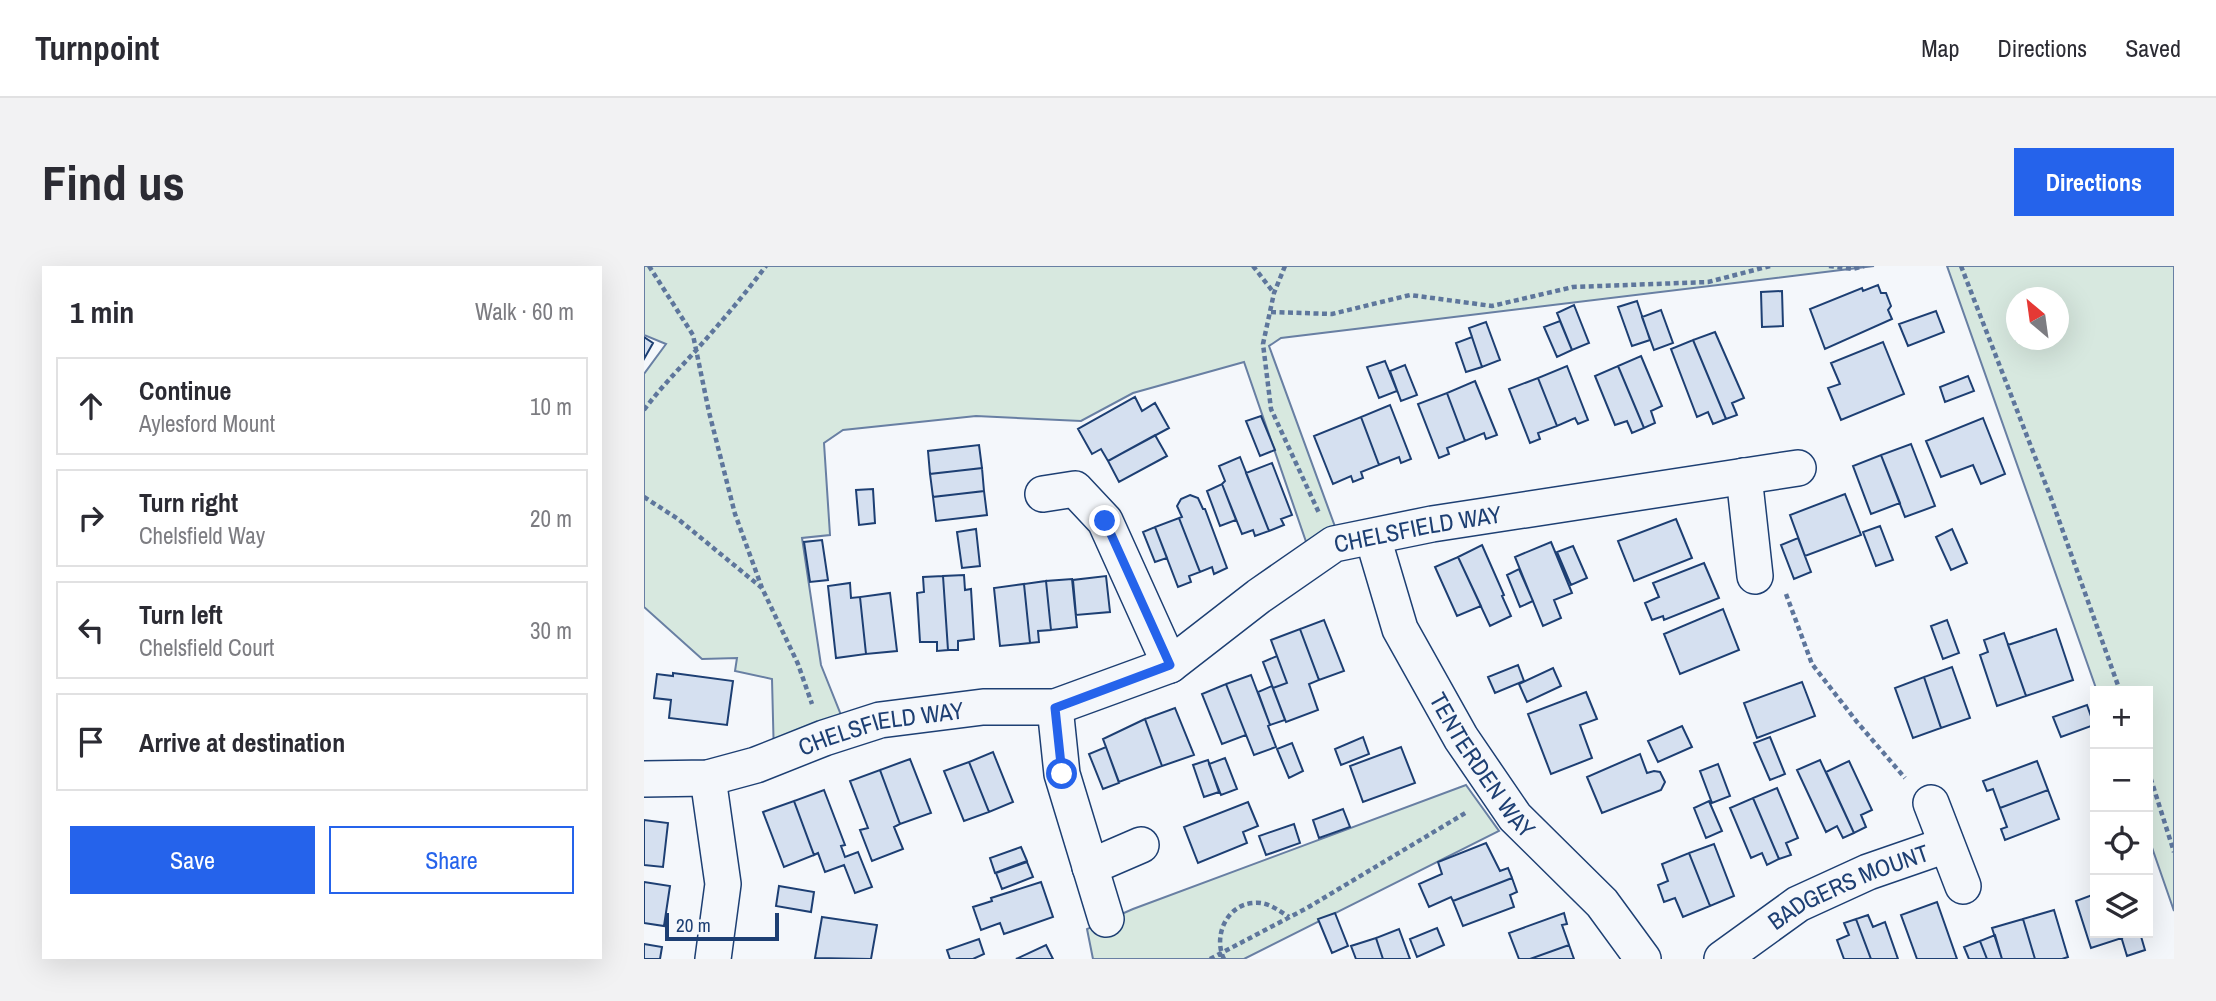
<!DOCTYPE html>
<html lang="en">
<head>
<meta charset="utf-8">
<style>
  :root { --surface:#fff; --page:#f2f2f3; --text:#2b2b33; --muted:#7c7c81; --line:#e1e1e2; --accent:#2563eb }
  body { margin:0; font-family:"Archivo Narrow",sans-serif; background:var(--page); color:var(--text) }
  .controls { position:absolute; right:21px; bottom:21px; display:grid; overflow:hidden; border-radius:0px; box-shadow:0 7px 28px #0002 }
  .controls button { width:63px; height:63px; display:grid; place-items:center; padding:0; border:0; border-bottom:2px solid var(--line); background:var(--surface); color:var(--text); font:35px sans-serif }
  .compass { position:absolute; left:1362px; top:21px; width:63px; height:63px; border-radius:50%; background:var(--surface); box-shadow:0 7px 28px #0002; rotate:331deg }
  .scale { position:absolute; left:21px; bottom:18px; width:114px; box-sizing:border-box; padding-left:7px; border:4px solid #1d3f73; border-top:0; font-size:19px; line-height:24px; white-space:nowrap; color:#1d3f73; -webkit-text-stroke:5px #f4f7fb; paint-order:stroke }
  .stop { position:absolute; width:21px; height:21px; margin:-16px; border:5px solid #2563eb; border-radius:50%; background:#fff }
  .stop.end { background:#2563eb; border-color:#fff; box-shadow:0 2px 7px #0008 }
  .list { margin:0; padding:0; list-style:none }
  h2 { display:flex; justify-content:space-between; align-items:center; height:91px; margin:0; padding:0 28px; font-size:30px }
  h2 small { font-size:23px; font-weight:400; color:var(--muted) }
  .list li { display:grid; grid-template-columns:46px 1fr auto; gap:21px; align-items:center; box-sizing:border-box; height:98px; margin:0 14px 14px; padding:0 14px; border:2px solid var(--line); border-radius:0px }
  .list b { display:block; font-size:26px; white-space:nowrap }
  .list p { margin:0; font-size:23px; white-space:nowrap; color:var(--muted) }
  .list em { font-size:23px; font-style:normal; color:var(--muted) }
  .actions { display:flex; gap:14px; padding:21px 28px }
  .actions a { flex:1; padding:16px 0; border:2px solid var(--accent); border-radius:0px; text-align:center; font-size:24px; color:var(--accent) }
  .actions .main { background:var(--accent); color:#fff }
  .icon { flex:none; width:38px; height:38px; fill:none; stroke:currentColor; stroke-width:2; stroke-linecap:round; stroke-linejoin:round }
  .map { position:relative; flex:none; width:1530px; height:693px; overflow:hidden; border-radius:0px }
  header { display:flex; align-items:center; gap:42px; box-sizing:border-box; height:98px; padding:0 35px; background:var(--surface); border-bottom:2px solid var(--line) }
  header strong { font-size:33px }
  nav { display:flex; gap:38px; margin-inline-start:auto; font-size:24px }
  .intro { display:flex; align-items:center; justify-content:space-between; box-sizing:border-box; height:168px; padding:0 42px }
  h1 { margin:0; font-size:49px }
  .button { padding:18px 32px; border-radius:0px; background:var(--accent); color:#fff; font-size:24px; font-weight:700 }
  main { display:flex; gap:42px; padding:0 42px }
  aside { flex:1; background:var(--surface); border-radius:0px; box-shadow:0 7px 28px #0002 }
  .map>svg:first-child { display:block }
</style>
</head>
<body>
<header>
<strong>Turnpoint</strong>
<nav><a>Map</a><a>Directions</a><a>Saved</a></nav>
</header>
<div class="intro"><h1>Find us</h1><a class="button">Directions</a></div>
<main>
<aside>
<h2>1 min<small>Walk · 60 m</small></h2>
<ul class="list">
<li><svg class="icon" aria-label="ahead" viewBox="0 0 24 24"><path d="M12 20V5M6 11l6-6 6 6"/></svg><div><b>Continue</b><p>Aylesford Mount</p></div><em>10 m</em></li>
<li><svg class="icon" aria-label="right" viewBox="0 0 24 24"><path d="M7 20v-9h11M14 6l5 5-5 5"/></svg><div><b>Turn right</b><p>Chelsfield Way</p></div><em>20 m</em></li>
<li><svg class="icon" aria-label="left" viewBox="0 0 24 24"><path d="M17 20v-9H6M10 6l-5 5 5 5"/></svg><div><b>Turn left</b><p>Chelsfield Court</p></div><em>30 m</em></li>
<li><svg class="icon" aria-label="arrive" viewBox="0 0 24 24"><path d="M6 21V4h12l-3 4 3 4H6"/></svg><div><b>Arrive at destination</b></div></li>
</ul>
<div class="actions"><a class="main">Save</a><a>Share</a></div>
</aside>
<div class="map">
<svg width="1530" height="693" viewBox="0 0 1530 693">
  <rect width="100%" height="100%" fill="#f4f7fb"/>
  <path fill="#d7e8df" stroke="#687fa3" stroke-width="2" fill-rule="evenodd" d="M 0,0 L 1230,0 L 637,72 L 625,80 L 697,277 L 668,293 L 600,96 L 489,127 L 437,155 L 332,150 L 199,164 L 180,177 L 186,269 L 158,272 L 177,399 L 203,464 L 130,492 L 128,413 L 91,405 L 93,392 L 58,393 L 0,341 L 0,108 L 22,78 L 0,69 Z
    M 1303,0 L 1530,0 L 1530,645 L 1504,570 L 1504,425 L 1453,425 ZM 1372,32 L 1414,32 L 1414,74 L 1372,74 Z
    M 822,519 L 855,565 L 600,693 L 449,693 L 443,663 L 489,643 Z"/>
  <path fill="#d5e0f0" stroke="#1d3f73" stroke-width="2" d="M 1234,19 L 1237,27 L 1242,27 L 1247,40 L 1244,44 L 1248,53 L 1181,83 L 1166,43 L 1218,22 L 1219,25 Z
    M 1138,25 L 1139,60 L 1118,61 L 1117,26 Z
    M 993,35 L 1006,74 L 988,80 L 974,41 Z
    M 930,39 L 945,77 L 928,84 L 913,47 Z
    M 1017,44 L 1029,77 L 1010,84 L 998,51 Z
    M 1292,45 L 1300,66 L 1264,80 L 1255,58 Z
    M 916,55 L 928,84 L 913,91 L 900,61 Z
    M 842,56 L 856,94 L 838,101 L 825,62 Z
    M 1071,66 L 1100,132 L 1088,137 L 1093,149 L 1082,153 L 1049,74 Z
    M 0,71 L 9,77 L 0,93 Z
    M 828,71 L 838,101 L 822,106 L 812,77 Z
    M 1049,74 L 1082,153 L 1069,158 L 1064,146 L 1053,151 L 1027,83 Z
    M 1239,76 L 1260,128 L 1197,154 L 1184,122 L 1196,118 L 1187,97 Z
    M 997,90 L 1018,140 L 1007,145 L 1011,157 L 1000,162 L 974,100 Z
    M 741,95 L 753,125 L 735,132 L 723,101 Z
    M 761,99 L 773,129 L 757,135 L 746,105 Z
    M 923,100 L 944,154 L 934,158 L 931,152 L 913,160 L 894,112 Z
    M 974,100 L 1000,162 L 988,167 L 983,155 L 971,159 L 951,110 Z
    M 1324,110 L 1330,125 L 1301,136 L 1296,121 Z
    M 894,112 L 913,160 L 894,167 L 896,173 L 886,177 L 865,123 Z
    M 831,115 L 853,169 L 842,173 L 840,167 L 821,175 L 803,127 Z
    M 803,127 L 821,175 L 803,182 L 805,188 L 795,192 L 774,138 Z
    M 491,131 L 498,145 L 511,137 L 525,162 L 464,195 L 457,183 L 448,188 L 434,163 Z
    M 746,139 L 767,193 L 757,197 L 755,191 L 735,199 L 717,151 Z
    M 617,150 L 631,184 L 616,190 L 602,155 Z
    M 717,151 L 735,199 L 717,206 L 719,212 L 709,216 L 707,210 L 689,218 L 670,170 Z
    M 1339,152 L 1361,208 L 1337,218 L 1329,199 L 1297,211 L 1282,175 Z
    M 511,169 L 523,190 L 475,216 L 464,195 Z
    M 1267,178 L 1291,240 L 1261,251 L 1237,189 Z
    M 335,179 L 338,202 L 286,208 L 284,185 Z
    M 1237,189 L 1256,237 L 1227,248 L 1209,200 Z
    M 596,191 L 625,265 L 611,270 L 609,264 L 598,268 L 578,218 L 581,215 L 575,200 Z
    M 628,197 L 648,249 L 637,253 L 640,259 L 625,265 L 602,207 Z
    M 338,202 L 340,225 L 289,231 L 286,208 Z
    M 578,218 L 592,254 L 576,260 L 563,225 Z
    M 229,223 L 231,257 L 215,259 L 212,224 Z
    M 340,225 L 343,249 L 292,255 L 289,231 Z
    M 1201,228 L 1217,269 L 1161,290 L 1146,249 Z
    M 546,229 L 554,232 L 559,243 L 561,243 L 583,302 L 570,308 L 568,301 L 556,306 L 535,252 L 538,251 L 533,240 L 537,233 Z
    M 535,252 L 556,306 L 545,310 L 547,316 L 534,321 L 511,261 Z
    M 1032,253 L 1048,292 L 990,315 L 974,275 Z
    M 1236,260 L 1249,294 L 1232,300 L 1219,266 Z
    M 511,261 L 523,292 L 511,296 L 499,266 Z
    M 332,263 L 336,300 L 318,302 L 313,266 Z
    M 1308,263 L 1323,297 L 1307,304 L 1292,271 Z
    M 1154,272 L 1167,306 L 1150,313 L 1137,279 Z
    M 178,274 L 184,314 L 166,316 L 160,276 Z
    M 907,276 L 928,327 L 910,334 L 917,352 L 899,360 L 871,291 Z
    M 838,279 L 860,329 L 858,330 L 867,350 L 846,360 L 814,291 Z
    M 929,280 L 943,312 L 927,319 L 913,286 Z
    M 814,291 L 837,340 L 813,350 L 791,301 Z
    M 1060,297 L 1075,332 L 1020,354 L 1019,350 L 1008,354 L 1001,337 L 1015,331 L 1009,317 Z
    M 875,303 L 889,335 L 876,341 L 863,309 Z
    M 320,309 L 321,324 L 327,323 L 330,373 L 314,375 L 314,384 L 304,384 L 299,310 Z
    M 299,310 L 304,384 L 293,385 L 293,376 L 276,376 L 273,327 L 280,326 L 279,311 Z
    M 462,310 L 466,346 L 432,349 L 429,314 Z
    M 428,313 L 433,361 L 407,364 L 402,315 Z
    M 402,315 L 407,364 L 394,365 L 395,376 L 386,377 L 380,318 Z
    M 206,317 L 207,332 L 216,331 L 222,388 L 192,392 L 184,320 Z
    M 380,318 L 386,377 L 356,380 L 350,322 Z
    M 246,327 L 253,385 L 222,388 L 216,331 Z
    M 1079,343 L 1095,384 L 1036,408 L 1020,368 Z
    M 680,354 L 700,405 L 675,414 L 656,363 Z
    M 1303,354 L 1315,387 L 1299,393 L 1287,360 Z
    M 656,363 L 675,414 L 665,418 L 674,444 L 642,456 L 629,422 L 643,417 L 627,374 Z
    M 1412,363 L 1429,414 L 1382,430 L 1364,379 Z
    M 1360,367 L 1382,430 L 1353,440 L 1336,389 L 1344,386 L 1340,374 Z
    M 633,390 L 643,417 L 629,422 L 619,396 Z
    M 874,399 L 880,415 L 851,427 L 844,411 Z
    M 1308,401 L 1326,452 L 1297,462 L 1280,411 Z
    M 909,402 L 917,420 L 883,436 L 875,418 Z
    M 29,407 L 89,415 L 83,459 L 25,452 L 27,434 L 10,432 L 13,408 L 29,410 Z
    M 607,409 L 626,459 L 624,460 L 632,481 L 610,489 L 582,418 Z
    M 1280,411 L 1297,462 L 1269,472 L 1251,422 Z
    M 1158,416 L 1171,450 L 1113,472 L 1100,437 Z
    M 582,418 L 602,469 L 578,478 L 558,428 Z
    M 628,420 L 641,454 L 626,459 L 614,426 Z
    M 942,426 L 953,453 L 936,459 L 948,492 L 907,508 L 884,448 Z
    M 1443,439 L 1450,459 L 1417,471 L 1409,451 Z
    M 531,442 L 550,489 L 518,500 L 501,453 Z
    M 501,453 L 518,500 L 475,516 L 459,473 Z
    M 1038,460 L 1048,481 L 1014,496 L 1004,475 Z
    M 719,471 L 725,488 L 697,499 L 691,483 Z
    M 1126,471 L 1141,508 L 1126,514 L 1110,477 Z
    M 648,477 L 659,505 L 645,512 L 633,483 Z
    M 462,481 L 475,517 L 459,523 L 445,488 Z
    M 757,481 L 771,517 L 719,536 L 706,500 Z
    M 349,486 L 369,536 L 345,546 L 325,496 Z
    M 996,488 L 1003,507 L 1010,505 L 1016,506 L 1021,516 L 1017,524 L 958,547 L 943,511 Z
    M 581,492 L 593,523 L 577,529 L 565,498 Z
    M 266,493 L 287,547 L 256,558 L 236,504 Z
    M 564,494 L 575,526 L 560,531 L 549,499 Z
    M 1176,494 L 1210,567 L 1199,572 L 1193,560 L 1182,566 L 1153,504 Z
    M 1205,495 L 1228,544 L 1217,549 L 1222,561 L 1210,567 L 1182,506 Z
    M 1393,495 L 1404,524 L 1356,542 L 1349,523 L 1343,525 L 1339,515 Z
    M 325,496 L 345,546 L 320,555 L 300,505 Z
    M 1074,498 L 1086,530 L 1068,537 L 1056,505 Z
    M 236,504 L 256,558 L 250,561 L 259,583 L 228,595 L 216,564 L 224,562 L 206,515 Z
    M 1133,522 L 1154,572 L 1142,577 L 1147,589 L 1135,593 L 1109,532 Z
    M 180,524 L 201,579 L 197,580 L 201,591 L 214,586 L 228,621 L 211,627 L 200,599 L 181,606 L 174,587 L 170,589 L 150,535 Z
    M 1404,524 L 1415,553 L 1361,574 L 1357,563 L 1363,561 L 1356,542 Z
    M 1109,532 L 1135,593 L 1123,599 L 1118,587 L 1107,592 L 1086,542 Z
    M 150,535 L 170,589 L 140,601 L 119,546 Z
    M 1065,535 L 1078,565 L 1062,572 L 1050,542 Z
    M 604,536 L 614,560 L 599,566 L 603,577 L 554,597 L 540,561 Z
    M 699,543 L 706,561 L 675,572 L 669,554 Z
    M 0,554 L 24,557 L 19,601 L 0,599 Z
    M 650,558 L 656,577 L 622,589 L 615,570 Z
    M 842,577 L 856,605 L 864,602 L 868,612 L 809,635 L 807,631 L 785,641 L 775,618 L 798,608 L 794,596 Z
    M 1070,578 L 1090,630 L 1066,640 L 1045,587 Z
    M 377,581 L 383,595 L 351,607 L 346,592 Z
    M 1045,587 L 1066,640 L 1039,651 L 1031,632 L 1020,636 L 1014,619 L 1024,615 L 1018,598 Z
    M 383,596 L 389,611 L 358,623 L 352,607 Z
    M 868,612 L 873,626 L 866,629 L 870,641 L 819,660 L 809,635 Z
    M 0,616 L 26,620 L 20,660 L 0,657 Z
    M 397,616 L 409,651 L 360,668 L 356,657 L 337,664 L 329,641 L 348,635 L 347,632 Z
    M 135,620 L 170,626 L 167,646 L 132,640 Z
    M 1451,628 L 1451,667 L 1476,667 L 1478,672 L 1447,682 L 1432,635 Z
    M 1293,636 L 1313,693 L 1273,693 L 1257,649 Z
    M 1410,644 L 1424,691 L 1418,693 L 1391,693 L 1379,653 Z
    M 691,647 L 704,680 L 688,687 L 674,653 Z
    M 920,647 L 923,658 L 918,659 L 925,679 L 886,693 L 875,693 L 865,667 Z
    M 1224,649 L 1229,661 L 1241,656 L 1254,693 L 1227,693 L 1212,653 Z
    M 178,651 L 233,659 L 227,693 L 171,692 Z
    M 1212,653 L 1227,693 L 1200,693 L 1193,674 L 1205,669 L 1200,657 Z
    M 1379,653 L 1391,693 L 1358,693 L 1348,662 Z
    M 793,662 L 800,679 L 773,691 L 766,673 Z
    M 755,663 L 766,693 L 739,693 L 732,672 Z
    M 1476,667 L 1496,667 L 1501,684 L 1483,690 Z
    M 1351,669 L 1358,693 L 1343,693 L 1336,675 Z
    M 732,672 L 739,693 L 712,693 L 707,680 Z
    M 335,673 L 340,688 L 329,693 L 306,693 L 303,684 Z
    M 1336,675 L 1343,693 L 1325,693 L 1320,681 Z
    M 0,678 L 18,681 L 16,693 L 0,693 Z
    M 402,679 L 409,693 L 372,693 Z
    M 925,679 L 930,693 L 886,693 Z"/>
  <g fill="none" stroke-linecap="round" stroke-linejoin="round">
    <g stroke="#1d3f73" stroke-width="38">
      <g id="minor">
        <path d="M 1100,210 L 1111,310"/>
        <path d="M 399,228 L 431,223 L 461,255 L 526,399"/>
        <path id="s1" d="M 729,272 L 756,363 L 817,472 L 871,551 L 958,637 L 999,693"/>
        <path d="M 411,441 L 418,508 L 462,653"/>
        <path d="M 64,512 L 79,618 L 69,693"/>
        <path id="s2" d="M 0,513 L 64,512 L 112,499 L 180,472 L 236,454 L 339,441 L 411,441 L 526,399 L 615,330 L 690,278 L 788,258 L 1154,202"/>
        <path d="M 1287,537 L 1319,620"/>
        <path d="M 446,601 L 497,579"/>
        <path id="s3" d="M 1078,693 L 1154,638 L 1224,606 L 1302,579"/>
      </g>
    </g>
    <path stroke="#5e769c" stroke-width="4.5" stroke-dasharray="5 3.5" stroke-linecap="butt" d="M 5,0 L 49,69 L 65,146 L 91,248 L 118,322
      M 609,0 L 630,27
      M 641,0 L 630,27 L 619,78 L 627,143 L 675,247
      M 1185,0 L 1209,3 L 1220,0
      M 1317,0 L 1407,232 L 1476,425
      M 627,46 L 688,48 L 766,29 L 848,40 L 929,21 L 1064,16 L 1126,0
      M 0,144 C 17,121 36,102 55,81 C 78,55 101,28 122,0
      M 0,231 L 34,253 L 118,322 L 154,398 L 168,438
      M 1142,328 L 1168,398 L 1213,456 L 1261,512
      M 1504,504 L 1530,586
      M 566,693 L 663,642 L 823,546
      M 580,693 C 569,671 582,639 609,637 C 623,635 634,644 645,651"/>
    <use href="#minor" stroke="#f4f7fb" stroke-width="35"/>
  </g>
  <g fill="none" stroke-linecap="round" stroke-linejoin="round">
    <path stroke="#2563eb" stroke-width="9" d="M 418,508 L 411,442 L 526,399 L 461,255"/>
  </g>
  <g text-anchor="middle" dominant-baseline="central" stroke-width="5" stroke-linejoin="round" paint-order="stroke">
    <g font-size="24" fill="#1d3f73" stroke="#f4f7fb">
      <text stroke="none"><textPath href="#s2" startOffset="833">CHELSFIELD WAY</textPath></text>
      <text stroke="none"><textPath href="#s2" startOffset="245">CHELSFIELD WAY</textPath></text>
      <text stroke="none"><textPath href="#s1" startOffset="254">TENTERDEN WAY</textPath></text>
      <text stroke="none"><textPath href="#s3" startOffset="147">BADGERS MOUNT</textPath></text>
    </g>
  </g>
</svg>
<div class="controls">
<button>+</button>
<button>−</button>
<button><svg class="icon" aria-label="locate" viewBox="0 0 24 24"><circle cx="12" cy="12" r="6"/><path d="M12 2v4M12 18v4M2 12h4M18 12h4"/></svg></button>
<button><svg class="icon" aria-label="layers" viewBox="0 0 24 24"><path d="M12 4l9 5-9 5-9-5zM3 14l9 5 9-5"/></svg></button>
</div>
<svg class="compass" viewBox="-18 -18 36 36"><path d="M0-13l5 13h-10z" fill="#e53935"/><path d="M0 13l5-13h-10z" fill="#7c7c81"/></svg>
<div class="scale">20 m</div>
<div class="stop" style="left:418px;top:508px"></div>
<div class="stop end" style="left:461px;top:255px"></div>
</div>
</main>
</body>
</html>
